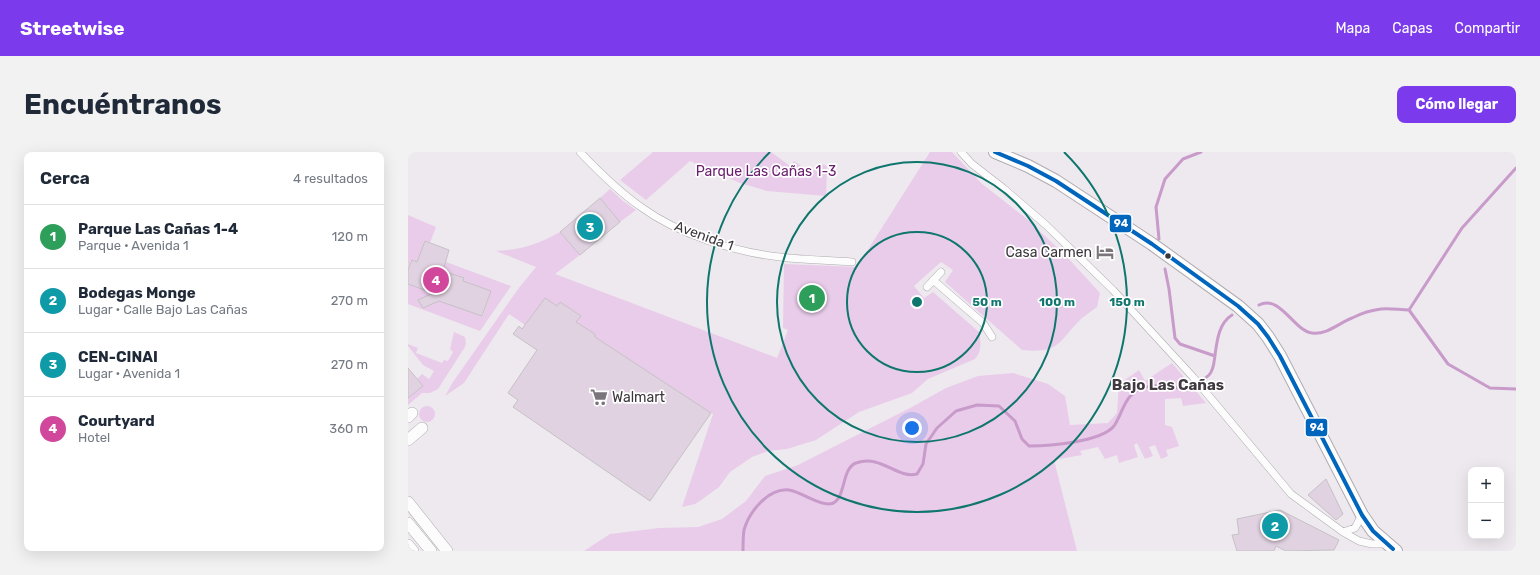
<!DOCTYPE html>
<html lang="es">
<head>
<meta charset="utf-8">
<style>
  :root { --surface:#fff; --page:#f2f2f3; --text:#1f2937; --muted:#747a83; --line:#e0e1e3; --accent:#7c3aed }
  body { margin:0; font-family:Rubik,sans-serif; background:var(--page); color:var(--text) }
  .controls { position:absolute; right:12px; bottom:12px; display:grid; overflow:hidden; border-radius:8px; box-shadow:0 4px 16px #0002 }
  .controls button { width:36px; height:36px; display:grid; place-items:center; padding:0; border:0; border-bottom:1px solid var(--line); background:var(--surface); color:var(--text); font:20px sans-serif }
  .you { position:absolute; left:504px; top:276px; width:14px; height:14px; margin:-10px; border:3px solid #fff; border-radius:50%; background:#1a73e8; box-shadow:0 0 0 6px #1a73e833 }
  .badge { display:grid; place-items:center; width:26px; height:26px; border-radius:50%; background:var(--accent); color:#fff; font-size:13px; font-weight:700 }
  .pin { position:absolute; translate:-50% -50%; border:2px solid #fff; box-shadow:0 1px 4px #0006 }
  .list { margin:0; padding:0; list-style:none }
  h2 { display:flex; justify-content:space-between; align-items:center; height:52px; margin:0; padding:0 16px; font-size:17px }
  h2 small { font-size:13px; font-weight:400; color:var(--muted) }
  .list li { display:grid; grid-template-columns:26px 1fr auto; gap:12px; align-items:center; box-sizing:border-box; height:64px; padding:0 16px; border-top:1px solid var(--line) }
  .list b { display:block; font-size:15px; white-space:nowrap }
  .list p { margin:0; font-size:13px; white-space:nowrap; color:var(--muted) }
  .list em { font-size:13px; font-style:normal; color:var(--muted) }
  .map { position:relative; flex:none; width:1108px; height:399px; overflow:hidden; border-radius:8px }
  header { display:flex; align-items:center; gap:24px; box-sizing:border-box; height:56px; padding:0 20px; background:var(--accent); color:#fff }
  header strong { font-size:19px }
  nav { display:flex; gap:22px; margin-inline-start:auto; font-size:14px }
  .intro { display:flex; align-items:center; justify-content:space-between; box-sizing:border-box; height:96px; padding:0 24px }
  h1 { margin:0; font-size:28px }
  .button { padding:10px 18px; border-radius:8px; background:var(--accent); color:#fff; font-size:14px; font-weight:700 }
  main { display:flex; gap:24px; padding:0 24px }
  aside { flex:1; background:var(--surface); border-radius:8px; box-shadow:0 4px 16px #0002 }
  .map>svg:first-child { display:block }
</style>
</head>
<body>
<header>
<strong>Streetwise</strong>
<nav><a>Mapa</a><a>Capas</a><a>Compartir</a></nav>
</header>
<div class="intro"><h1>Encuéntranos</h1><a class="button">Cómo llegar</a></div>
<main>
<aside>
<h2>Cerca<small>4 resultados</small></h2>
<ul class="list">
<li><span class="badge" style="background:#2e9e5b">1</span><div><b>Parque Las Cañas 1-4</b><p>Parque · Avenida 1</p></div><em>120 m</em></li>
<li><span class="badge" style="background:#0f9aa8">2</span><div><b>Bodegas Monge</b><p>Lugar · Calle Bajo Las Cañas</p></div><em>270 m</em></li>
<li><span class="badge" style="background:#0f9aa8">3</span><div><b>CEN-CINAI</b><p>Lugar · Avenida 1</p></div><em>270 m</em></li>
<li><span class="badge" style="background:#d1479c">4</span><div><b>Courtyard</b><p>Hotel</p></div><em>360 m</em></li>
</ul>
</aside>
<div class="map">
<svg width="1108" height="399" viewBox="0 0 1108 399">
  <rect width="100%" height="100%" fill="#eee9ee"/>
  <path fill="#e9ccea" d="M 245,0 L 363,0 L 382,14 L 386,9 L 404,21 L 411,11 L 419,14 L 418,44 L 359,39 L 332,31 L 282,9 L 238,48 L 212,28 Z
    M 522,0 L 544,0 L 573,31 L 619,67 L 659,105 L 692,141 L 689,155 C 684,159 679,162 674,166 C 650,189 653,202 614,198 L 537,130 L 545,118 L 533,110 L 506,134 L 516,146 L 525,140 L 571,180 C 573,190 574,200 567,207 L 520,227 L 504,241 L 451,260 L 408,288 L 379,297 L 360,299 L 344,305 L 322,320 L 311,335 L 296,346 L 287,352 L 274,355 L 305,262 L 187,185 L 187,182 L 168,170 L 173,164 L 152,150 L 149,154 L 137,146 L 117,173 L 101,162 L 56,231 L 37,244 L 45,230 L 110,137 L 128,115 L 88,99 C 112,98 131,92 152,80 L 172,103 L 147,122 L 369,206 L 380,178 L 375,176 L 376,112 L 449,115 Z
    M 202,37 L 215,49 L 228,58 L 212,70 L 192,46 Z
    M 0,63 L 28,75 L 22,91 L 9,110 L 3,108 L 0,118 Z
    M 38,110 L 103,134 L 72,179 L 0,152 L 0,132 L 25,141 L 10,148 L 15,156 L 38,146 L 37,151 L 75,164 L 83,139 L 55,129 L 55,126 L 35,119 Z
    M 46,180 L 57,185 L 58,191 L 57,195 L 30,237 L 22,241 L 14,241 L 0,253 L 0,246 L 15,234 L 9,227 L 14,222 L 21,227 L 26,219 L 15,213 L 0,194 L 0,192 L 10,196 L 8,201 L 34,211 L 36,208 L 40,209 L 45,200 L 42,197 Z
    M 764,211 L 798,251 L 775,254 L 773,246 L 757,247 L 757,273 L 764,275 L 771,294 L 758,298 L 760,304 L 753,307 L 747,293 L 741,295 L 745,304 L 737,307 L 729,291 L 726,293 L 730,305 L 711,311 L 709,303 L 697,307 L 690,295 L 672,299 L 674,303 L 646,308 L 669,399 L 176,399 L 202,382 L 251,376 L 290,375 L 314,367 L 338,349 L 357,324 L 390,313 L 504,255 L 538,236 L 570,224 L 605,221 L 640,232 L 657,244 L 662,273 L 700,271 L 709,261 L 711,232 L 731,218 L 737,229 Z
    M11 262a8 8 0 1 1 16 0a8 8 0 1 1-16 0Z"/>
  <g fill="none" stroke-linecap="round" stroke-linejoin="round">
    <path stroke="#c89bca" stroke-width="3" d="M 751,87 L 748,55 L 757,27 L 775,7 L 793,0
      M 757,117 L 761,137 L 767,186 L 772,192 L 807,204
      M 851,153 C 872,142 886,179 904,181 C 919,183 931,171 944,166 C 952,162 964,158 973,157 C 982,156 992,158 1001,158 L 1040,212 L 1082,236 L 1108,237
      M 1001,158 L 1054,76 L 1108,16
      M 335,399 C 335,392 335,384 336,378 C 341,360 360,336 381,338 C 394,340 407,352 421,352 C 439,351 432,317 448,311 C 474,302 488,327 509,322 L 515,312 L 518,292 L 529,276 L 548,259 L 569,253 L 591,254 L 607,269 L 614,287 L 621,294 C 641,294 693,290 706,274 C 714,262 717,243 732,237 C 758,226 773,249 801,223 C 806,218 806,210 807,203 C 809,188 811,171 824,163"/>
  </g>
  <path fill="#e1d2e1" stroke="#c5c1c5" d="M 192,46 L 212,70 L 172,103 L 152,80 Z
    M 17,89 L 41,98 L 35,119 L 56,126 L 55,129 L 83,139 L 74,164 L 31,149 L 15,156 L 10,148 L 25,141 L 0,132 L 0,118 L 4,108 L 9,110 Z
    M 137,146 L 149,154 L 152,150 L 173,164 L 168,170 L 187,182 L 187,185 L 303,261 L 242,349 L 105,255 L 110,248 L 100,241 L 129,198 L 105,182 L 111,174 L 114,177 Z
    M 0,216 L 15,234 L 0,246 Z
    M 918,327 L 935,362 L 928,368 L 900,343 Z
    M 872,358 L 931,388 L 926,398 L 878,399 L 868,394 L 866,399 L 829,399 L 824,383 L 831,382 L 829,367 Z"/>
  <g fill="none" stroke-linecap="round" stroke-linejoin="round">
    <g stroke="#afabaf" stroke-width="8">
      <path id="minor" d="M 172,0 C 191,20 210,39 233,55 C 270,82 326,100 372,105 C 396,108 420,108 444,110
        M 553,0 L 564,12 L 595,36 L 638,73 L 705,138 L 785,225 L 883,342 L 935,380 L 951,389 L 964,392 L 978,392
        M 525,128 L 575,171 L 584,185
        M 519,135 L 533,120
        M 935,380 L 947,376 L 954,363"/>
    </g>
    <g stroke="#afabaf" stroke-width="12">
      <path id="secondary" d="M 0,265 L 4,261
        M 0,288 L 14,276
        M 0,350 L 39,399
        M 0,371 L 23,399
        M 0,393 L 5,399"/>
    </g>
    <g stroke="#afabaf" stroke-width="14">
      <path id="primary" d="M 587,0 L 620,14 L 648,29 L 744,92 L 830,154 L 850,172 L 860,185 L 872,204 L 954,363 L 965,379 L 988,399"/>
    </g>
    <use href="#minor" stroke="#fcfcfc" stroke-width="7"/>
    <use href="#secondary" stroke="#fcfcfc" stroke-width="11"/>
    <use href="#primary" stroke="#fcfcfc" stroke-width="12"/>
    <g stroke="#fff" stroke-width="7">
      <path id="bus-1" d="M 587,0 L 620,14 L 648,29 L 744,92 L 830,154 L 850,172 L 860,185 L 872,204 L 954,363 L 965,379 L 985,397"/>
    </g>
    <use href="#bus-1" stroke="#0065bd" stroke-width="4"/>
  </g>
  <g fill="none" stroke="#0f766e" stroke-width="2">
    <circle cx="509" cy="150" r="70"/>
    <circle cx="509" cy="150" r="140"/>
    <path d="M656 0A210 210 0 1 1 362 0"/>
  </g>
  <defs>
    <g id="hotel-bare" transform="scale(1.38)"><path d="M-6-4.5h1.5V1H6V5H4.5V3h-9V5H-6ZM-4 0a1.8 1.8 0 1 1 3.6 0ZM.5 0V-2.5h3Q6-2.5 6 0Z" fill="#7a757a" stroke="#fff" stroke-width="2.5" paint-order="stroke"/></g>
    <g id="supermarket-bare" transform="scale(1.38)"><path d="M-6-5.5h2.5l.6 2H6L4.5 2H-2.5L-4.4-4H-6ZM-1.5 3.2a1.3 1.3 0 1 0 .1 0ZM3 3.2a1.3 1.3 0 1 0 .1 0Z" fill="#7a757a" stroke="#fff" stroke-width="2.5" paint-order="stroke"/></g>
  </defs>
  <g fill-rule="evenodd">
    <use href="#hotel-bare" x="697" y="100"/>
    <use href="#supermarket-bare" x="191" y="245"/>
  </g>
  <circle fill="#3b373b" stroke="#fff" stroke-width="1.5" cx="760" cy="104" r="3.5"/>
  <g text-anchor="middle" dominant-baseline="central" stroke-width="3.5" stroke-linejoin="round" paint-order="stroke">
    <g font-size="14" fill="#6b206f" stroke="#fff">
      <text x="358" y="19">Parque Las Cañas 1-3</text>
    </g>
    <g font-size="14" fill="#3b373b" stroke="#fff">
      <text transform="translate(296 84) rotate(20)">Avenida 1</text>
    </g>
    <g font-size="14" fill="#3b373b" stroke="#fff" text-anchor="end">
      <text x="684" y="100">Casa Carmen</text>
      <text x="204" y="245" text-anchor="start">Walmart</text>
    </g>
    <g font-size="15" font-weight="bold" fill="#403940" stroke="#fff">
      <text x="760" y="233">Bajo Las Cañas</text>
    </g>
  </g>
  <circle cx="509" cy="150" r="6" fill="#0f766e" stroke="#fff" stroke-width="2"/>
  <g font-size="12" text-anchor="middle" font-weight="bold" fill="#0f766e" stroke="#fff" stroke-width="3.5" stroke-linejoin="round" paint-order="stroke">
    <text x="579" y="154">50 m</text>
    <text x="649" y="154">100 m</text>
    <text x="719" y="154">150 m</text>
  </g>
  <g stroke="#fff" stroke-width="1.5">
    <rect x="701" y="62" width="23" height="19" rx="4" fill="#0065bd"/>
    <rect x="897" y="266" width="23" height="19" rx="4" fill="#0065bd"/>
  </g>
  <g font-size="11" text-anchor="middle" font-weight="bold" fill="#fff">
    <text x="713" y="75">94</text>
    <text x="909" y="279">94</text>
  </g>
</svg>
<div class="controls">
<button>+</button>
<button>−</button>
</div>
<div class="you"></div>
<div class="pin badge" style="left:404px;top:146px;background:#2e9e5b">1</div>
<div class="pin badge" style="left:867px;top:374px;background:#0f9aa8">2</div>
<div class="pin badge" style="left:182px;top:75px;background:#0f9aa8">3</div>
<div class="pin badge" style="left:28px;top:128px;background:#d1479c">4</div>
</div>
</main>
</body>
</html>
